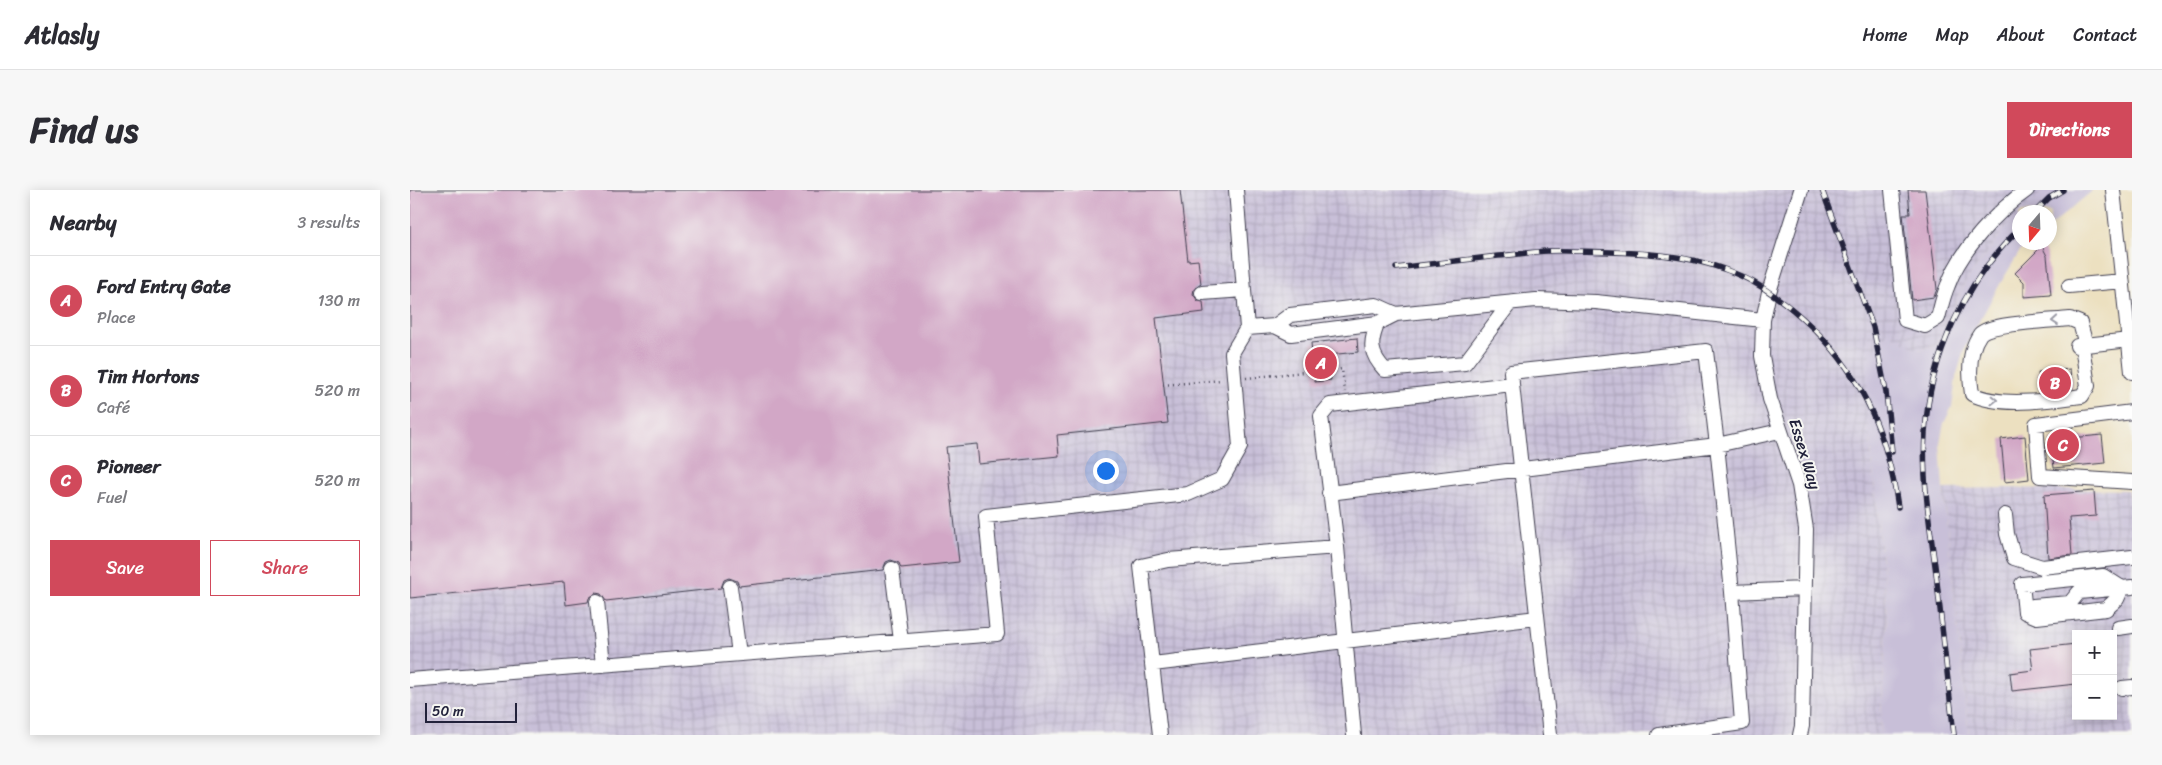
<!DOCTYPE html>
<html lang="en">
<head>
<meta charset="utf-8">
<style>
  :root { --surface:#fff; --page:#f7f7f7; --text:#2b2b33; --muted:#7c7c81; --line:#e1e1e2; --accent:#d1495b }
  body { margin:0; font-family:Sriracha,sans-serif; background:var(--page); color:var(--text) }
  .controls { position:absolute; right:15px; bottom:15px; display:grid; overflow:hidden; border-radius:0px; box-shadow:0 2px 12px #0003 }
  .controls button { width:45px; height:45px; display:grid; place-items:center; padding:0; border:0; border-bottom:1px solid var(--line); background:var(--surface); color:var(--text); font:25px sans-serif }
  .compass { position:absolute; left:1602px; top:15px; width:45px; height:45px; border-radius:50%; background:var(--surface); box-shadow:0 2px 12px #0003; rotate:199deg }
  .scale { position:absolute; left:15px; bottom:12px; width:92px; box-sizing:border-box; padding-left:5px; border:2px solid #22223b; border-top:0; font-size:14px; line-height:18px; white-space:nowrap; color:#22223b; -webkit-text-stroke:4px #f6f6f2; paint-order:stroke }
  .you { position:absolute; left:695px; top:280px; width:18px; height:18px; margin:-12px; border:4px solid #fff; border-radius:50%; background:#1a73e8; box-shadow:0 0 0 8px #1a73e833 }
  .badge { display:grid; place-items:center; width:32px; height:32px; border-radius:50%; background:var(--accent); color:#fff; font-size:16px; font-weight:700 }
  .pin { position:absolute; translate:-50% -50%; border:2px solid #fff; box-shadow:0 1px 5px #0006 }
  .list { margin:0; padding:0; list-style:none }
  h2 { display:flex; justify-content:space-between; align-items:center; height:65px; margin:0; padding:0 20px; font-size:21px }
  h2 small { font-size:16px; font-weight:400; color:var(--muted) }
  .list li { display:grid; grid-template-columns:32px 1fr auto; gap:15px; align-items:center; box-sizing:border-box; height:90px; padding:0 20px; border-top:1px solid var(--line) }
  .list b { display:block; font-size:19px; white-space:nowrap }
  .list p { margin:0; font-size:16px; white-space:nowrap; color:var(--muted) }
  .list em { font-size:16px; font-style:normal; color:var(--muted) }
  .actions { display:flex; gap:10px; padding:15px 20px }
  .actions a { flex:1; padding:11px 0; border:1px solid var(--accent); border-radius:0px; text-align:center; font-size:18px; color:var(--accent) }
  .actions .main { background:var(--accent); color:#fff }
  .map { position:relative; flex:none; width:1722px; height:545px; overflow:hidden; border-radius:0px }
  header { display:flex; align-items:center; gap:30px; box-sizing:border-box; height:70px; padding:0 25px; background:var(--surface); border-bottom:1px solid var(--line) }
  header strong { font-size:24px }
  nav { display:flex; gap:28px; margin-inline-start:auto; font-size:18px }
  .intro { display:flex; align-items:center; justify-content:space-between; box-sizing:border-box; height:120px; padding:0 30px }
  h1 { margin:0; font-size:35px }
  .button { padding:12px 22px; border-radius:0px; background:var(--accent); color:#fff; font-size:18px; font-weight:700 }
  main { display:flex; gap:30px; padding:0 30px }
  aside { flex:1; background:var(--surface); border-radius:0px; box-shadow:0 2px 12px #0003 }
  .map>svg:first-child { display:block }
</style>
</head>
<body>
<header>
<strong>Atlasly</strong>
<nav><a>Home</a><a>Map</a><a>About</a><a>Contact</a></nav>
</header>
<div class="intro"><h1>Find us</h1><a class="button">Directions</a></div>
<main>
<aside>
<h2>Nearby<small>3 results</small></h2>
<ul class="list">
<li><span class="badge">A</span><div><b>Ford Entry Gate</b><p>Place</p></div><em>130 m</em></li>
<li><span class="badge">B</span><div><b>Tim Hortons</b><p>Café</p></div><em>520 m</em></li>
<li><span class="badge">C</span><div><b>Pioneer</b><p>Fuel</p></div><em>520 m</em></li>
</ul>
<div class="actions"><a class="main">Save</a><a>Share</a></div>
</aside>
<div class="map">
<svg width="1722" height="545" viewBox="0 0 1722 545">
  <defs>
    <pattern id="industrial-grid" width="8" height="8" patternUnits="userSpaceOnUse" patternTransform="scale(1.25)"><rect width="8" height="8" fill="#c8bfd8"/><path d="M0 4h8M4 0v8" fill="none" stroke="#aca4ba"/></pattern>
  </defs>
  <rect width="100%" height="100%" fill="#f6f6f2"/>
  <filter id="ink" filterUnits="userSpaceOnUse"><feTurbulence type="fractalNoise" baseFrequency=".02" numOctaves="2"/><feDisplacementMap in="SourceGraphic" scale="10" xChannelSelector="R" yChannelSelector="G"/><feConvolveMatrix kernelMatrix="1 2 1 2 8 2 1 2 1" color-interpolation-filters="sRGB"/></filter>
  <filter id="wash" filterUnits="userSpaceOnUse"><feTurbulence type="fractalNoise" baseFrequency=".0096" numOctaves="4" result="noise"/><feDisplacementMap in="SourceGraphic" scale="20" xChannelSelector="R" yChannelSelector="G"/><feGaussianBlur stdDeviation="1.12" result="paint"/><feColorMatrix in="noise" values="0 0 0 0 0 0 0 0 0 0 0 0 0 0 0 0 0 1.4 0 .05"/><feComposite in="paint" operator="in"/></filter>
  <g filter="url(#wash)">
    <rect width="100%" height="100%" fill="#ece0c0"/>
    <path fill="url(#industrial-grid)" fill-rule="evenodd" d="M 0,0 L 1635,0 L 1595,38 L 1555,93 L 1527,155 L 1508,160 L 1460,248 L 1477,424 L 1470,545 L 0,545 Z
      M 1595,298 L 1718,300 L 1722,330 L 1722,545 L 1559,545 L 1533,299 ZM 1666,444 L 1703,444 L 1703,526 L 1666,526 Z"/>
    <path fill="#c8bfd8" d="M 1635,0 L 1681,0 L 1681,2 L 1640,36 L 1640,22 L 1611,22 Z
      M 1609,24 L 1610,52 L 1620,53 L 1610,61 L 1590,94 L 1555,157 L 1546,187 L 1542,217 L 1534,233 L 1530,253 L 1533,299 L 1559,545 L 1470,545 L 1477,424 L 1460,248 L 1456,171 L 1478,142 L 1508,160 L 1527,155 L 1555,93 L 1595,38 Z"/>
    <g id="blocks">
      <path fill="#d2a7c6" d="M 0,0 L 770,0 L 778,71 L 788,70 L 791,94 L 784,99 L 783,104 L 788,111 L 793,112 L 794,122 L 746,128 L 758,233 L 647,245 L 649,266 L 569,274 L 567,254 L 536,257 L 549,372 L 491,378 L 489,373 L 481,370 L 476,372 L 473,380 L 329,396 L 327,391 L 319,388 L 314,390 L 311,398 L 196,411 L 191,404 L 186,403 L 179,408 L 178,412 L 156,415 L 154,392 L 0,408 Z
        M 1498,0 L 1515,0 L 1527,99 L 1524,107 L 1502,110 L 1493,24 L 1500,24 Z
        M 1632,56 L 1637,66 L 1641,105 L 1614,107 L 1614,92 L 1605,83 Z
        M 947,148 L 948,162 L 918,165 L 921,190 L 905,192 L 901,153 Z
        M 1660,179 L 1662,199 L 1630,202 L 1628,182 Z
        M 1692,245 L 1695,273 L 1644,278 L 1641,250 Z
        M 1615,246 L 1619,289 L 1595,292 L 1591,249 Z
        M 1684,301 L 1686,326 L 1659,328 L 1662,365 L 1638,368 L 1634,305 Z
        M 1666,454 L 1666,494 L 1602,501 L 1600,483 L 1623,480 L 1620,459 Z"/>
    </g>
  </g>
  <g filter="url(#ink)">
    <use href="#blocks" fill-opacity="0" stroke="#403e4f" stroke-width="1"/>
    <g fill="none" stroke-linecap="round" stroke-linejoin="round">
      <g stroke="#403e4f" stroke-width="16">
        <path id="minor" d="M 826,0 L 837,138
          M 1482,0 L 1495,130 L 1515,136 L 1528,128 C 1531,117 1533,106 1538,95 C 1550,61 1588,20 1617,0
          M 1703,0 L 1722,182
          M 1659,96 L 1712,91
          M 792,103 L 834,100
          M 968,133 C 959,153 960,164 975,180 L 1055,173 L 1100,113
          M 865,136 L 880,125 L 966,115 L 986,124
          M 1667,156 L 1719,150
          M 1672,156 L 1678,196 L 1672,206 C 1641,210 1590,218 1562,204 C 1559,185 1558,161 1570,144 C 1579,133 1643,131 1660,129 L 1670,133 L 1676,155
          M 1722,222 L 1626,234 L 1630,286 L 1722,292
          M 919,303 L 1307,255 L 1296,161 L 1101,182 L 1102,194
          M 1595,325 L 1597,344 L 1604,368 L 1632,377 L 1722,367
          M 482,379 L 491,451
          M 320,397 L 329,464
          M 1712,398 L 1707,409 L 1696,419 L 1627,427 L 1615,422 L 1623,416 L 1660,413 L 1669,402 Z
          M 1322,402 L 1395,399
          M 187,412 L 193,475
          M 1615,422 L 1612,394 L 1693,386 L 1712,398 L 1722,397
          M 1708,438 L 1722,436
          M 743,474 L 1127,428
          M 0,490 L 587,444 L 576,326 L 778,304 L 812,289 L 830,257 L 822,163 L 837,138 L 865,136 L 881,144 L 968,133 L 986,124 L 1126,110 L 1186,112 L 1353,130
          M 1712,498 L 1722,497
          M 750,545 L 731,376 L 758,370 L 927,357
          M 944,545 L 927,357 L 911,226 L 920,215 L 1102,194 L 1140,545
          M 1249,545 L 1332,533 L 1322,402 L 1307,255 L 1370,241
          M 1390,545 L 1392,536 L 1396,339 L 1389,295 L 1360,209 L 1352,166 L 1353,130 L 1359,102 L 1391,0"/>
      </g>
      <path stroke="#403e4f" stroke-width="2.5" stroke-dasharray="1 4" stroke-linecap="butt" d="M 920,181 L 932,179 L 935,202
        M 836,188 L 904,181
        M 753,195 L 812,190"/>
      <use href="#minor" stroke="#fff" stroke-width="14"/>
      <g stroke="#22223b" stroke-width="5.5">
        <path id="rail" d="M 1412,0 L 1463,137 L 1476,202 L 1482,262
          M 1625,22 L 1639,8 L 1653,0
          M 986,78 C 1020,74 1054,70 1088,66 C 1104,65 1121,62 1137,61 C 1158,60 1180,62 1201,62 C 1246,63 1290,67 1331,86 C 1358,98 1382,118 1404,139 C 1454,188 1478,248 1488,317
          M 1544,545 C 1538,491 1532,437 1526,383 C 1520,338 1512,289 1515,243 C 1520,165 1554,93 1610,38"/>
      </g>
      <use href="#rail" stroke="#f6f6f2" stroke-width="4" stroke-dasharray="11" stroke-linecap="butt"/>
    </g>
    <defs><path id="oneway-chevron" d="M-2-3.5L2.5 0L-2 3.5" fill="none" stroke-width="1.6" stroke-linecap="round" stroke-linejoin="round" transform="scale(1.25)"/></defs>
    <g stroke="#9c9ca7">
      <use href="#oneway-chevron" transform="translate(1645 131) rotate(175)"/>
      <use href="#oneway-chevron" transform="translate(1584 210) rotate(1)"/>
    </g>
  </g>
  <g text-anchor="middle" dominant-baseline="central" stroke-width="4" stroke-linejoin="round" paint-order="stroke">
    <g font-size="16" fill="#22223b" stroke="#f6f6f2">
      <text transform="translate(1395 264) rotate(73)">Essex Way</text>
    </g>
  </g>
</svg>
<div class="controls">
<button>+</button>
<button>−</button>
</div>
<svg class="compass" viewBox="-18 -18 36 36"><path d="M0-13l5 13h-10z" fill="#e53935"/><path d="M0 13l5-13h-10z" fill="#7c7c81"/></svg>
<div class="scale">50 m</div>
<div class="you"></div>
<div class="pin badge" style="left:911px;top:173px">A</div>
<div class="pin badge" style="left:1645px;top:193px">B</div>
<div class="pin badge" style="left:1653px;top:255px">C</div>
</div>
</main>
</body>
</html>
